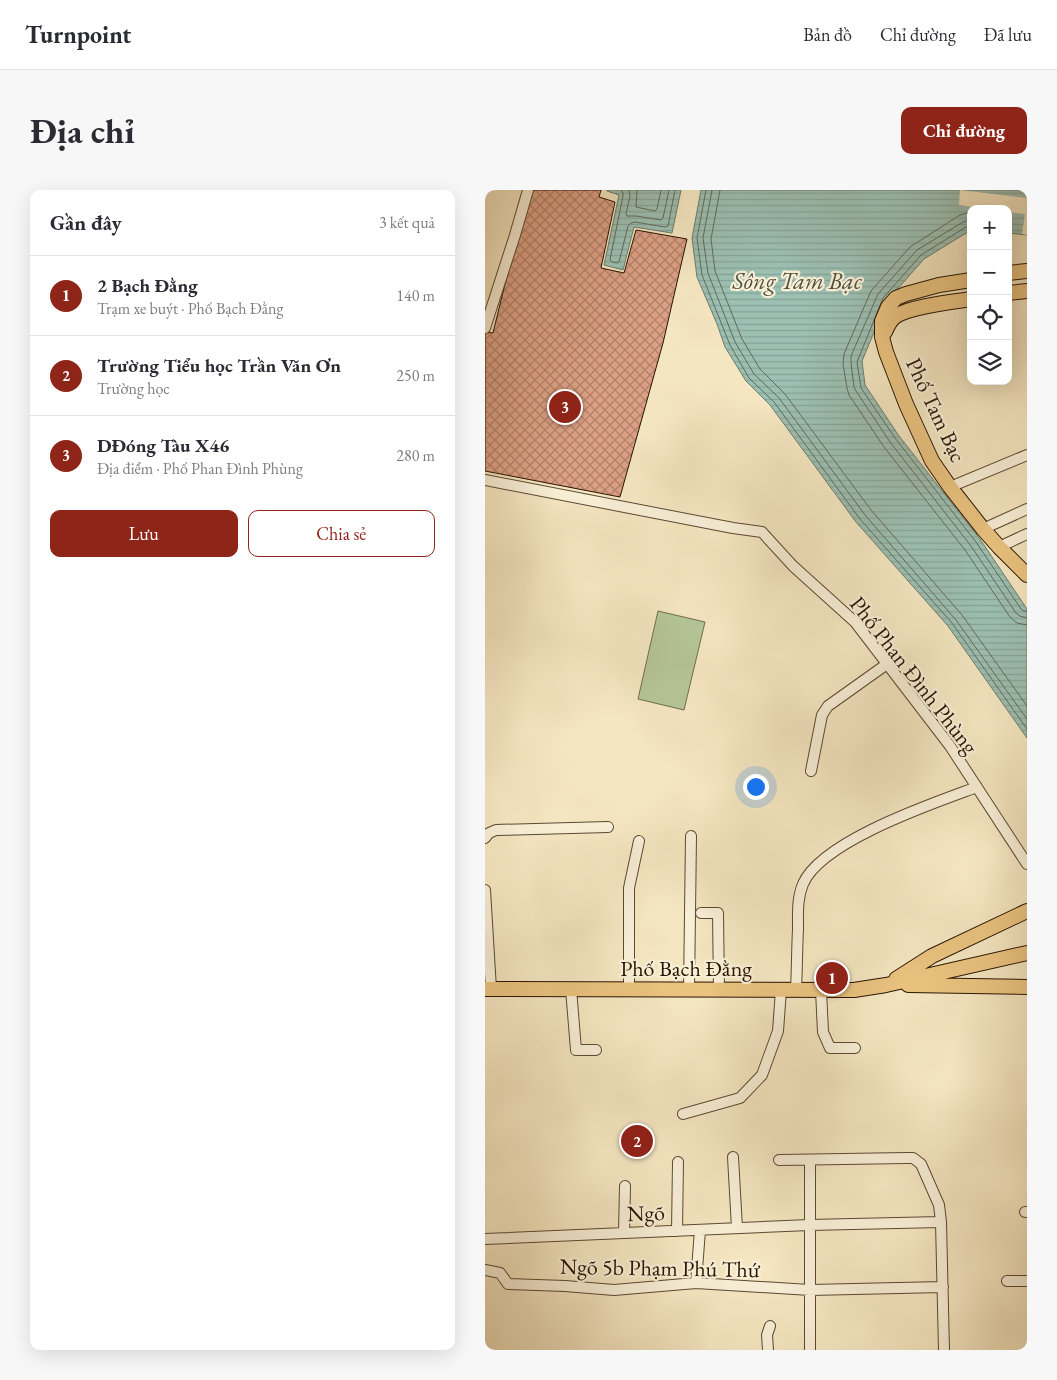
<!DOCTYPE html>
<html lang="vi">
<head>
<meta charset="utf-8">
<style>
  :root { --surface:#fff; --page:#f7f7f7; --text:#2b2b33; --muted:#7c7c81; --line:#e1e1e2; --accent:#8f2418 }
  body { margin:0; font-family:"EB Garamond",serif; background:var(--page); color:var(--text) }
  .controls { position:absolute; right:15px; top:15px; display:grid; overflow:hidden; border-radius:10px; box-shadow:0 5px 20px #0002 }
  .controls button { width:45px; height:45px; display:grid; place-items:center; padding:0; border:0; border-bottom:1px solid var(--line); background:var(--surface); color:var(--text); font:25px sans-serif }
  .you { position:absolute; left:270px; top:596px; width:18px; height:18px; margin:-12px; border:4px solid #fff; border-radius:50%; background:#1a73e8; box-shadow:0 0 0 8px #1a73e833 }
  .badge { display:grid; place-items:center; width:32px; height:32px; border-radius:50%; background:var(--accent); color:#fff; font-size:16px; font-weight:700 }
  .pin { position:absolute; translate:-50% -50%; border:2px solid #fff; box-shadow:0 1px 5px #0006 }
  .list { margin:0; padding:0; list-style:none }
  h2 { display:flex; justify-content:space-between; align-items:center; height:65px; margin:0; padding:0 20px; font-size:21px }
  h2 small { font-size:16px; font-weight:400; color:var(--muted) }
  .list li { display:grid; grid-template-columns:32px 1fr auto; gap:15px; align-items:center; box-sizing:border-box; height:80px; padding:0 20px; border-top:1px solid var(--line) }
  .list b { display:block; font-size:19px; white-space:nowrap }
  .list p { margin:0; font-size:16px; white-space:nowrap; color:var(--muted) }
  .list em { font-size:16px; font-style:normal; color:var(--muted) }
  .actions { display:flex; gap:10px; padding:15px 20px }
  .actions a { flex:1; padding:11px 0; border:1px solid var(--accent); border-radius:10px; text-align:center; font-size:18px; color:var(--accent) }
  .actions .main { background:var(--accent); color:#fff }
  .icon { flex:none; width:28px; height:28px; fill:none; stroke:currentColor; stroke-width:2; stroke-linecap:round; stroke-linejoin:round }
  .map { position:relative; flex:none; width:542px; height:1160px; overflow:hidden; border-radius:10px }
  header { display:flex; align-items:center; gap:30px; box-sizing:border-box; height:70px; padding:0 25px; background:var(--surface); border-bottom:1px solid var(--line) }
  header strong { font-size:24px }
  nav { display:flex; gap:28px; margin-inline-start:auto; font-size:18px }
  .intro { display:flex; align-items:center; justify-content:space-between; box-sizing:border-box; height:120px; padding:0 30px }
  h1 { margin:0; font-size:35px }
  .button { padding:12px 22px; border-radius:10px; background:var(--accent); color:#fff; font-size:18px; font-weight:700 }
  main { display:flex; gap:30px; padding:0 30px }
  aside { flex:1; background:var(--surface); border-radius:10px; box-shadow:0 5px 20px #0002 }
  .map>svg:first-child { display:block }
</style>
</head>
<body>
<header>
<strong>Turnpoint</strong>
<nav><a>Bản đồ</a><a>Chỉ đường</a><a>Đã lưu</a></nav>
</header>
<div class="intro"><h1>Địa chỉ</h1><a class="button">Chỉ đường</a></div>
<main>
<aside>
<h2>Gần đây<small>3 kết quả</small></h2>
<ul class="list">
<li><span class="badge">1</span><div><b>2 Bạch Đằng</b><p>Trạm xe buýt · Phố Bạch Đằng</p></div><em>140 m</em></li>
<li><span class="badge">2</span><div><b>Trường Tiểu học Trần Văn Ơn</b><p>Trường học</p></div><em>250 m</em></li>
<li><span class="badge">3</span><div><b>DĐóng Tàu X46</b><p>Địa điểm · Phố Phan Đình Phùng</p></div><em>280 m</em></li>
</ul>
<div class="actions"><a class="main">Lưu</a><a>Chia sẻ</a></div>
</aside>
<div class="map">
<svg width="542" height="1160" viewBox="0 0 542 1160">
  <defs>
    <pattern id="water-rules" width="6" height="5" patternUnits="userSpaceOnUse" patternTransform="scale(1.25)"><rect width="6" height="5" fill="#9cc0b3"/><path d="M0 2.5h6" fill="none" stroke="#86a498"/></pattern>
    <pattern id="building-cross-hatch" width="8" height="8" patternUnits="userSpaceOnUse" patternTransform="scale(1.25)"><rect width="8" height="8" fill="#dca084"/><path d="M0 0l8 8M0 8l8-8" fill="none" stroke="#b2816a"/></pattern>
  </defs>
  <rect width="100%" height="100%" fill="#f4e6c1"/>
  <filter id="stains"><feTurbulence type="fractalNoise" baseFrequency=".004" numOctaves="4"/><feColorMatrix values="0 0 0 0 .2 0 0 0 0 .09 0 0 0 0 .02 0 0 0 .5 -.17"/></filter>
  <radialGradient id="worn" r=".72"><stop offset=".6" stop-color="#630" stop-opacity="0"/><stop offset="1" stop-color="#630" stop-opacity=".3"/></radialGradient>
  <path fill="#b5c698" stroke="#6f6d4c" d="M 173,421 L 220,432 L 199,520 L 153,509 Z"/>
  <path fill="url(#water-rules)" stroke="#6e7b6b" d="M 122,0 L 196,0 L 187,43 L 149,37 L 138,80 L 119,75 L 134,5 L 122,1 Z
    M 216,0 L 542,0 L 542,45 L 523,43 L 523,19 L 486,19 L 486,40 L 439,69 L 402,111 L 377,171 L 380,195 L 414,246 L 495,349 L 542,419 L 542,548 L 463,436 L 371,332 L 285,215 L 261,191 L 240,157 L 232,134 L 212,87 L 207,48 Z"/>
  <path fill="#f4e6c1" d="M 475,0 L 542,8 L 542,45 L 537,44 L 540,24 L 523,22 L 523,19 L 500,19 L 474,15 Z"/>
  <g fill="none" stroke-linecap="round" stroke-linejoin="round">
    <path stroke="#626a5a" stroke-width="1" d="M 136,0 L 138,3 L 138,6 L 125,70 L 127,72 L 132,73 L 134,72 L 143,36 L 146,33 L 150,32 L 180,37 L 183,36 L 190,0
      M 144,0 L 145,6 L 141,24 L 142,26 L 151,26 L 176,30 L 178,28 L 184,0
      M 152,0 L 151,17 L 170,21 L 172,19 L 176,0
      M 221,0 L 212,48 L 217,85 L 245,155 L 264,188 L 289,212 L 375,329 L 467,433 L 542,539
      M 227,0 L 218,48 L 223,83 L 250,152 L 269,184 L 294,208 L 380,325 L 471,430 L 542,529
      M 235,0 L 226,49 L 230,81 L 257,149 L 275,179 L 300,204 L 386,320 L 477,425 L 542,516
      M 486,22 L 475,25 L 425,57 L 386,101 L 359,164 L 358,174 L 362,198 L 364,205 L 399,257 L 480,360 L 525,427 L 532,433 L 542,435
      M 486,30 L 478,32 L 432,60 L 393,104 L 366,166 L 366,173 L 369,197 L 371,201 L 405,252 L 486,356 L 531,423 L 535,426 L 542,428
      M 486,36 L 481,37 L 436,65 L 398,108 L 372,172 L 376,198 L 410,248 L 491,352 L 536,419 L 539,421 L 542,421"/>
  </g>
  <path fill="url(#building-cross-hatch)" stroke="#291400" d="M 43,0 L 116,0 L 114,7 L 130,12 L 116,78 L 139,83 L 151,40 L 202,49 L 178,153 L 135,307 L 0,281 L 0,142 L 8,143 Z"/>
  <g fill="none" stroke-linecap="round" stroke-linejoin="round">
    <g stroke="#5c4830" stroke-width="12">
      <path id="minor" d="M 0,138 L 30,45 L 43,0
        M 0,290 L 248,338 L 277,342 L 308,376 L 370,432 L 465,556 L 542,674
        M 465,297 L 542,265
        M 498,339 L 542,319
        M 514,357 L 542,344
        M 326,581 L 337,525 L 343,516 L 402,474
        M 0,648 L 4,643 L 11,640 L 123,637
        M 0,700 L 6,799
        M 216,723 L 233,723 L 234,800
        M 86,799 L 91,860 L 111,860
        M 144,799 L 144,698 L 154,651
        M 204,800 L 206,646
        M 311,800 C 312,779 312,759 313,739 C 313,723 312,708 318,694 C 336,651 449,613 492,597
        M 336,800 L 338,842 L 345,858 L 370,858
        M 198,924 L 255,908 L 277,885 L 293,841 L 296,800
        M 248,967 L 252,1038
        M 294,970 L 422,968 L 428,968 L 436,974 L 454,1015 L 456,1032 L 459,1160
        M 325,970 L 325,1160
        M 540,1022 L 542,1022
        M 192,1041 L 193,972
        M 139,1043 L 140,996
        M 0,1049 L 324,1035 L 456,1032
        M 0,1080 L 15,1083 L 23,1094 L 80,1096 L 129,1100 L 211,1093 L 325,1100 L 458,1097
        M 522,1091 L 542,1091
        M 211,1093 L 215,1040
        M 283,1160 L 282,1145 L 285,1136"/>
    </g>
    <g stroke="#291400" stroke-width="16">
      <path id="major" d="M 523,83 L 542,81
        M 486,90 L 454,95 L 421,104 L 411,108 L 403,117 L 397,131 L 397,147 L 401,162 L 421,214 L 447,271 L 465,297 L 498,339 L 514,357 L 542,385
        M 523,103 L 542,101
        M 400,142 C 403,135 405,130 411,126 C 426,116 467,112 486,109
        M 411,789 L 447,766 L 542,721
        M 423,795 L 542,797
        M 0,799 L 369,800 L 401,795 L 542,763"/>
    </g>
    <use href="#minor" stroke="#f8efd7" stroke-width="10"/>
    <use href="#major" stroke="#eac380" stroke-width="14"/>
  </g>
  <g text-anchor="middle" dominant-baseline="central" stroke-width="4.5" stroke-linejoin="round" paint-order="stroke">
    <g font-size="22" fill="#291400" stroke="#f8efd7">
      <text transform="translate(451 220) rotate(65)">Phố Tam Bạc</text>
      <text transform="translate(429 485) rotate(52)">Phố Phan Đình Phùng</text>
      <text x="201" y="778">Phố Bạch Đằng</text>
      <text transform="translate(161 1023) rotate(-2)">Ngõ</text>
      <text transform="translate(175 1078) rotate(1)">Ngõ 5b Phạm Phú Thứ</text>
    </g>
    <g font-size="24" font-style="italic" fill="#51503f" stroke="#f8efd7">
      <text x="312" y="90">Sông Tam Bạc</text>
    </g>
  </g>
  <rect width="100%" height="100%" filter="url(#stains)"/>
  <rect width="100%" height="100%" fill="url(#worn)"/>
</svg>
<div class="controls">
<button>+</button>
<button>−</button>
<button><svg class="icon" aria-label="locate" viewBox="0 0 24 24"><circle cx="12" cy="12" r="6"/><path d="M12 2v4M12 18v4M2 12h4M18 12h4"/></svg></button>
<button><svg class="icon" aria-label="layers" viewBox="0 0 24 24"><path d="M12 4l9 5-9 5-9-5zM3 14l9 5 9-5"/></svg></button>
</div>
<div class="you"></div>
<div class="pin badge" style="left:347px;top:788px">1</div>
<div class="pin badge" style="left:152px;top:951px">2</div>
<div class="pin badge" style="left:80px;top:217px">3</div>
</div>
</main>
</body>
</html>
